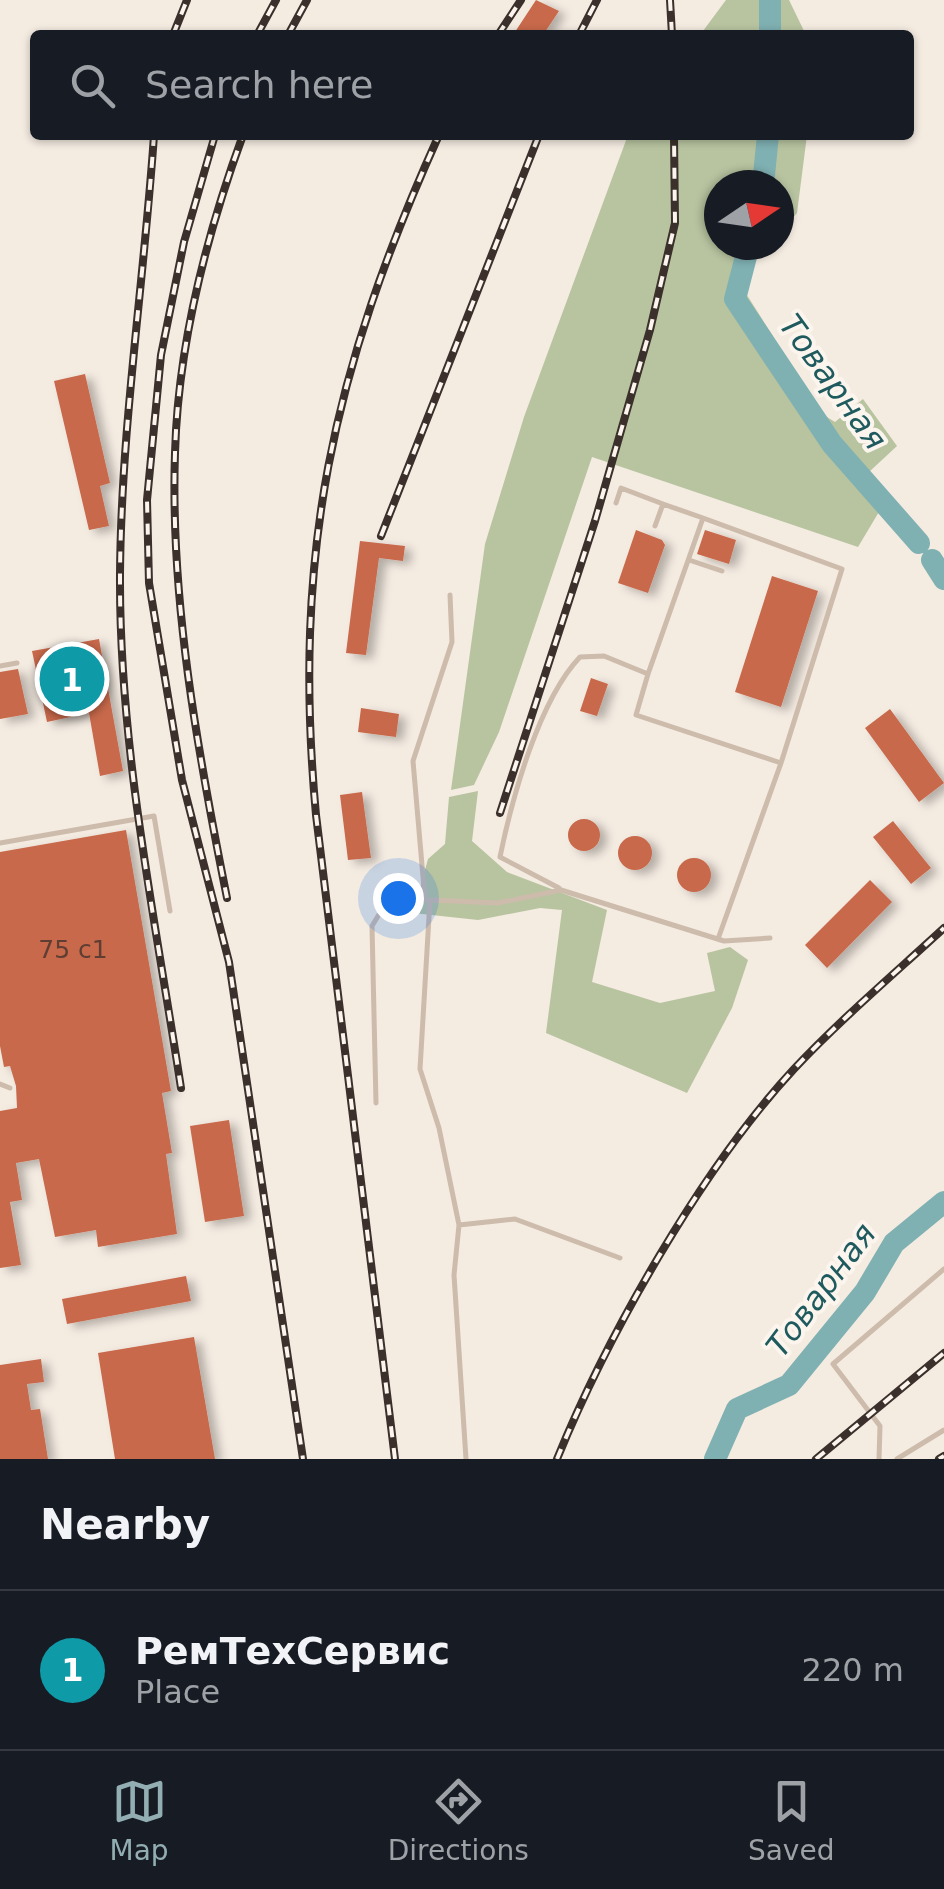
<!DOCTYPE html>
<html lang="en">
<head>
<meta charset="utf-8">
<style>
  :root { --surface:#171b24; --page:#20242c; --text:#f1f3f6; --muted:#9ea1a6; --line:#363941; --accent:#92aeb2 }
  body { margin:0; font-family:"DejaVu Sans",sans-serif; background:var(--page); color:var(--text) }
  .compass { position:absolute; left:704px; top:170px; width:90px; height:90px; border-radius:50%; background:var(--surface); box-shadow:0 2px 8px #0004; rotate:77deg }
  .you { position:absolute; left:398px; top:898px; width:35px; height:35px; margin:-25px; border:8px solid #fff; border-radius:50%; background:#1a73e8; box-shadow:0 0 0 15px #1a73e833 }
  .badge { display:grid; place-items:center; width:65px; height:65px; border-radius:50%; background:var(--accent); color:#fff; font-size:32px; font-weight:700 }
  .pin { position:absolute; translate:-50% -50%; border:5px solid #fff; box-shadow:0 2px 10px #0006 }
  .list { margin:0; padding:0; list-style:none }
  h2 { display:flex; justify-content:space-between; align-items:center; height:130px; margin:0; padding:0 40px; font-size:42px }
  h2 small { font-size:32px; font-weight:400; color:var(--muted) }
  .list li { display:grid; grid-template-columns:65px 1fr auto; gap:30px; align-items:center; box-sizing:border-box; height:160px; padding:0 40px; border-top:2px solid var(--line) }
  .list b { display:block; font-size:38px; white-space:nowrap }
  .list p { margin:0; font-size:32px; white-space:nowrap; color:var(--muted) }
  .list em { font-size:32px; font-style:normal; color:var(--muted) }
  .icon { flex:none; width:55px; height:55px; fill:none; stroke:currentColor; stroke-width:2; stroke-linecap:round; stroke-linejoin:round }
  .map { position:relative; flex:none; width:944px; height:1459px; overflow:hidden }
  .search { position:absolute; background:var(--surface); box-shadow:0 2px 8px #0004; left:30px; right:30px; top:30px; height:110px; display:flex; align-items:center; gap:25px; box-sizing:border-box; padding:0 35px; border-radius:10px; color:var(--muted); font-size:38px }
  .sheet { height:290px; background:var(--surface) }
  nav { display:flex; justify-content:space-around; align-items:center; box-sizing:border-box; height:140px; border-top:2px solid var(--line); background:var(--surface); font-size:28px; color:var(--muted) }
  nav a { display:grid; justify-items:center; gap:5px }
  nav .on { color:var(--accent) }
  .map>svg:first-child { display:block }
</style>
</head>
<body>
<div class="map">
<svg width="944" height="1459" viewBox="0 0 944 1459">
  <defs>
    <filter id="shadow"><feDropShadow dx="7" dy="4" stdDeviation="5" flood-color="#0004"/></filter>
  </defs>
  <rect width="100%" height="100%" fill="#f4ebe1"/>
  <path fill="#b8c4a0" d="M 726,0 L 789,0 L 806,35 L 700,35 Z
    M 628,135 L 807,135 L 797,213 L 779,234 L 779,185 L 719,185 L 719,245 L 769,245 L 752,265 L 745,292 L 822,414 L 835,422 L 863,399 L 897,446 L 869,472 L 889,495 L 858,547 L 592,457 L 499,732 L 474,785 L 451,790 L 485,544 L 524,417 Z
    M 478,791 L 472,841 L 507,872 L 607,910 L 592,982 L 660,1003 L 715,991 L 707,953 L 730,947 L 748,960 L 732,1008 L 687,1093 L 546,1033 L 562,910 L 540,908 L 478,920 L 413,913 L 428,859 L 445,844 L 449,797 Z"/>
  <g fill="none" stroke-linecap="round" stroke-linejoin="round">
    <path stroke="#7fb0b2" stroke-width="22" d="M 770,35 L 770,0
      M 763,185 L 768,135
      M 749,245 L 735,299 L 832,444 L 919,543
      M 932,560 L 944,579
      M 715,1459 L 737,1409 L 789,1385 L 865,1292 L 894,1243 L 944,1202"/>
  </g>
  <path fill="#c8694b" filter="url(#shadow)" d="M 536,0 L 559,11 L 543,35 L 513,35 Z
    M 85,374 L 110,483 L 100,486 L 109,526 L 89,530 L 54,381 Z
    M 636,530 L 662,540 L 665,545 L 648,593 L 618,583 Z
    M 705,530 L 736,540 L 729,564 L 697,554 Z
    M 360,541 L 405,546 L 403,561 L 379,558 L 366,655 L 346,653 Z
    M 772,576 L 818,591 L 781,707 L 735,692 Z
    M 99,639 L 123,771 L 100,776 L 89,713 L 47,722 L 32,651 Z
    M 18,669 L 28,714 L 0,719 L 0,672 Z
    M 591,678 L 608,684 L 597,716 L 580,711 Z
    M 361,708 L 399,714 L 396,737 L 358,732 Z
    M 890,709 L 944,783 L 919,802 L 865,728 Z
    M 362,792 L 371,858 L 348,860 L 340,795 Z
    M568 835a16 16 0 1 1 32 0a16 16 0 1 1-32 0Z
    M 893,821 L 931,868 L 911,884 L 873,837 Z
    M 126,830 L 171,1091 L 162,1093 L 172,1153 L 166,1154 L 177,1234 L 98,1247 L 96,1230 L 55,1237 L 39,1159 L 16,1163 L 22,1200 L 10,1202 L 21,1265 L 0,1268 L 0,1111 L 17,1108 L 16,1086 L 10,1066 L 4,1067 L 0,1046 L 0,852 Z
    M618 853a17 17 0 1 1 34 0a17 17 0 1 1-34 0Z
    M677 875a17 17 0 1 1 34 0a17 17 0 1 1-34 0Z
    M 870,880 L 892,902 L 827,968 L 805,945 Z
    M 229,1120 L 244,1216 L 205,1222 L 190,1126 Z
    M 186,1276 L 191,1301 L 67,1324 L 62,1299 Z
    M 194,1337 L 215,1459 L 115,1459 L 98,1353 Z
    M 41,1359 L 44,1382 L 27,1384 L 31,1410 L 40,1409 L 48,1459 L 0,1459 L 0,1365 Z"/>
  <g fill="none" stroke-linecap="round" stroke-linejoin="round">
    <path stroke="#cdbbac" stroke-width="5" d="M 616,503 L 621,488 L 663,504
      M 655,526 L 663,504 L 703,518
      M 689,560 L 722,571
      M 0,666 L 17,663
      M 648,674 L 703,518 L 842,569 L 781,763
      M 0,843 L 154,816 L 170,911
      M 559,888 L 500,857 C 512,798 539,700 580,657 L 604,656 L 648,674 L 636,715 L 781,763 L 718,939
      M 425,900 L 413,761 L 452,642 L 450,595
      M 0,1084 L 10,1088
      M 376,1103 L 372,926 L 389,898 L 427,900
      M 459,1225 L 454,1275 L 466,1459
      M 620,1258 L 515,1219 L 459,1225 L 439,1128 L 420,1069 L 430,900 L 498,903 L 561,890 L 724,941 L 770,938
      M 879,1459 L 880,1426 L 833,1364 L 944,1269
      M 897,1459 L 944,1430"/>
    <g stroke="#3b302b" stroke-width="8">
      <path id="rail" d="M 670,0 L 672,35
        M 173,35 L 187,0
        M 257,35 L 276,0
        M 288,35 L 307,0
        M 498,35 L 521,0
        M 579,35 L 597,0
        M 154,135 C 144,282 121,428 120,575 C 119,747 155,918 181,1088
        M 215,135 L 184,242 L 161,355 L 147,500 L 149,583 L 182,780 L 229,962 L 303,1459
        M 381,536 L 539,135
        M 500,813 L 595,521 L 650,330 L 675,223 L 674,135
        M 227,898 C 198,753 170,601 175,453 C 178,345 206,236 243,135
        M 395,1459 L 316,815 C 292,555 332,371 439,135
        M 557,1459 C 608,1334 702,1168 794,1069 C 841,1019 894,974 944,928
        M 816,1459 L 944,1353
        M 939,1459 L 944,1456"/>
    </g>
    <use href="#rail" stroke="#fbf5ee" stroke-width="4" stroke-dasharray="11" stroke-linecap="butt"/>
  </g>
  <g text-anchor="middle" dominant-baseline="central" stroke-width="8" stroke-linejoin="round" paint-order="stroke">
    <g font-size="25" fill="#5e3e33">
      <text x="73" y="949">75 с1</text>
    </g>
    <g font-size="32" font-style="italic" fill="#1f5a5e" stroke="#fbf5ee">
      <text transform="translate(833 382) rotate(54)">Товарная</text>
      <text transform="translate(821 1290) rotate(-53)">Товарная</text>
    </g>
  </g>
</svg>
<svg class="compass" viewBox="-18 -18 36 36"><path d="M0-13l5 13h-10z" fill="#e53935"/><path d="M0 13l5-13h-10z" fill="#9ea1a6"/></svg>
<div class="you"></div>
<div class="pin badge" style="left:72px;top:679px;background:#0f9aa8">1</div>
<div class="search"><svg class="icon" aria-label="search" viewBox="0 0 24 24"><circle cx="10" cy="10" r="6"/><path d="M15 15l6 6"/></svg>Search here</div>
</div>
<section class="sheet">
<h2>Nearby<small></small></h2>
<ul class="list">
<li><span class="badge" style="background:#0f9aa8">1</span><div><b>РемТехСервис</b><p>Place</p></div><em>220 m</em></li>
</ul>
</section>
<nav>
<a class="on"><svg class="icon" aria-label="map" viewBox="0 0 24 24"><path d="M3 6l6-2 6 2 6-2v14l-6 2-6-2-6 2zM9 4v14M15 6v14"/></svg>Map</a>
<a><svg class="icon" aria-label="directions" viewBox="0 0 24 24"><path d="M12 3l9 9-9 9-9-9zM9 14v-3h6M13 9l2 2-2 2"/></svg>Directions</a>
<a><svg class="icon" aria-label="saved" viewBox="0 0 24 24"><path d="M7 4h10v16l-5-4-5 4z"/></svg>Saved</a>
</nav>
</body>
</html>
